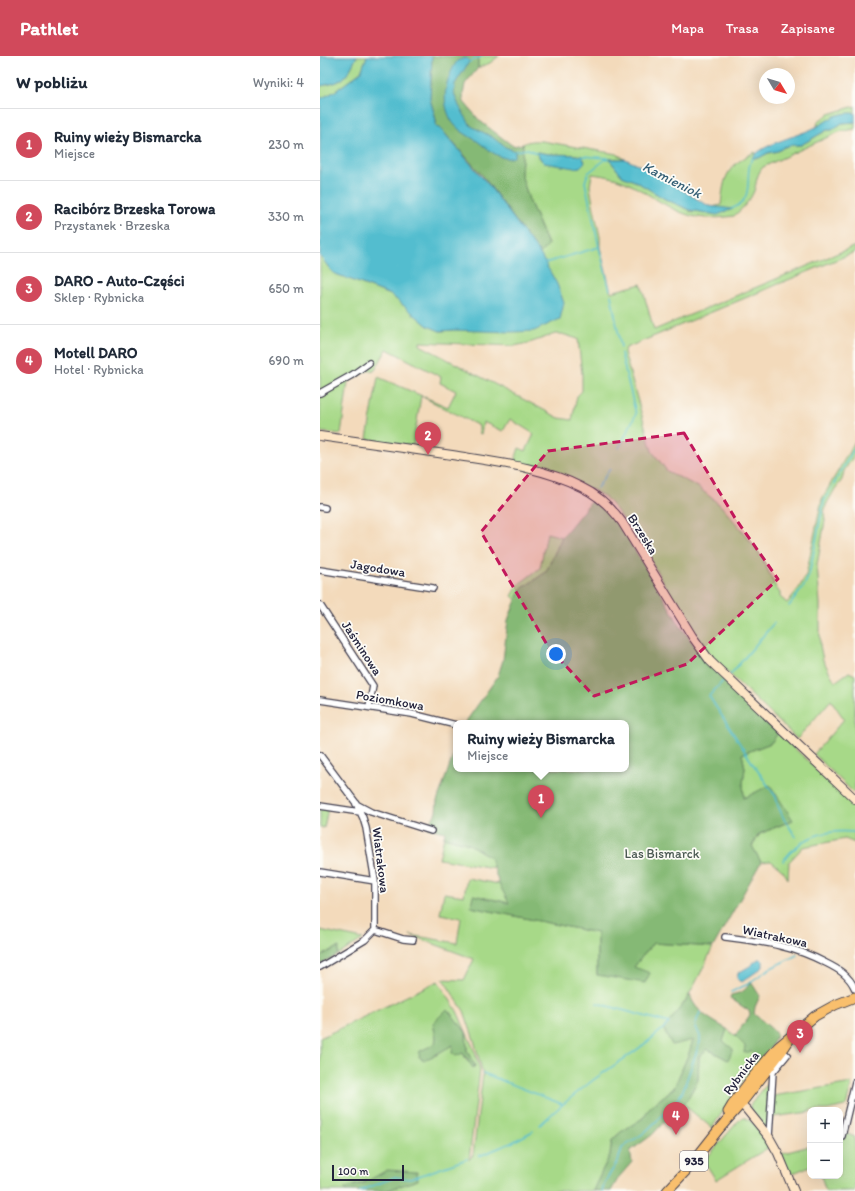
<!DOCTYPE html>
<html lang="pl">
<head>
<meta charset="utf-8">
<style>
  :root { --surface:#fff; --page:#f2f2f3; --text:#1f2937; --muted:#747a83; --line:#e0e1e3; --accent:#d1495b }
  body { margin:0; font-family:Itim,sans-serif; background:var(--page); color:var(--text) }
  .controls { position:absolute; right:12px; bottom:12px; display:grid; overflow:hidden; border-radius:8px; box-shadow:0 4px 16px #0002 }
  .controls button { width:36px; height:36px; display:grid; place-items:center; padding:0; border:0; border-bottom:1px solid var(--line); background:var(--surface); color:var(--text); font:20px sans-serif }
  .compass { position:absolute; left:439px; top:12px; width:36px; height:36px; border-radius:50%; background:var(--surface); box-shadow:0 4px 16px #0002; rotate:128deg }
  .scale { position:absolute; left:12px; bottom:10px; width:72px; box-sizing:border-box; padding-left:4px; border:2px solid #22223b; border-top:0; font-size:11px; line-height:14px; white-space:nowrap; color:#22223b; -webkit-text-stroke:3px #fdfcf7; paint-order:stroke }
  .you { position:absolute; left:236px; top:598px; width:14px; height:14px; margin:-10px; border:3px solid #fff; border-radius:50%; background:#1a73e8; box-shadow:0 0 0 6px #1a73e833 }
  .badge { display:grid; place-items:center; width:26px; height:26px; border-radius:50%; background:var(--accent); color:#fff; font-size:13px; font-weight:700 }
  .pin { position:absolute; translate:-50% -33px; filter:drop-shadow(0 1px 2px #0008) }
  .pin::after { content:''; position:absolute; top:21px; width:14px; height:12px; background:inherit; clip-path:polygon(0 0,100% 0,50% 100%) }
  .popup { position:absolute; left:133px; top:664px; width:176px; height:52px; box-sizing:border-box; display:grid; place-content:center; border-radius:8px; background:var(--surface); filter:drop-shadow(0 1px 3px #0005); font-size:13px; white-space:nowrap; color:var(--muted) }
  .popup b { font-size:15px; color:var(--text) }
  .popup::after { content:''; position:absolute; left:50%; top:100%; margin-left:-8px; border:8px solid transparent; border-top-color:var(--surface) }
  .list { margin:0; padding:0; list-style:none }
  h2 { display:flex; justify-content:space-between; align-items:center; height:52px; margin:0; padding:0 16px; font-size:17px }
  h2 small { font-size:13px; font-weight:400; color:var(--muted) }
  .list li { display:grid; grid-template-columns:26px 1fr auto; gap:12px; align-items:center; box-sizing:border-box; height:72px; padding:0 16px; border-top:1px solid var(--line) }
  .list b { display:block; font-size:15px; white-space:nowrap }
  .list p { margin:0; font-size:13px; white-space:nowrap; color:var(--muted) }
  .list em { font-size:13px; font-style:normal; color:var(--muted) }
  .map { position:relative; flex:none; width:535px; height:1135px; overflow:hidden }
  header { display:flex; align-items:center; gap:24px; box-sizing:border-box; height:56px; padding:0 20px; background:var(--accent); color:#fff }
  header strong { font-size:19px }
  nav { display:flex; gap:22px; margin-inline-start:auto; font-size:14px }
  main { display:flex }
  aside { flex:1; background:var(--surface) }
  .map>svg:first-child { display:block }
</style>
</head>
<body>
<header>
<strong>Pathlet</strong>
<nav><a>Mapa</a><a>Trasa</a><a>Zapisane</a></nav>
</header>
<main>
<aside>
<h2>W pobliżu<small>Wyniki: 4</small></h2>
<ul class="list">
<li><span class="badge">1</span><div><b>Ruiny wieży Bismarcka</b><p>Miejsce</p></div><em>230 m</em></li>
<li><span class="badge">2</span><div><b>Racibórz Brzeska Torowa</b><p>Przystanek · Brzeska</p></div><em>330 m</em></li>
<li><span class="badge">3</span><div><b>DARO - Auto-Części</b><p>Sklep · Rybnicka</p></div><em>650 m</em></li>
<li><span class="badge">4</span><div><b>Motell DARO</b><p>Hotel · Rybnicka</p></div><em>690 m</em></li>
</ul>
</aside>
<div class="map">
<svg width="535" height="1135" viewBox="0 0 535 1135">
  <rect width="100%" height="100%" fill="#fdfcf7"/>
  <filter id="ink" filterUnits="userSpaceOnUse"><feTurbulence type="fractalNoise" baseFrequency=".025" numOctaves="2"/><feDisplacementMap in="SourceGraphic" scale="8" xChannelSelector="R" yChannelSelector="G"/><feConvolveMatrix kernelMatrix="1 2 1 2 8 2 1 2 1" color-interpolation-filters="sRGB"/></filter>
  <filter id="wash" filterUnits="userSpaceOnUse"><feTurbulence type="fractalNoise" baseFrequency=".012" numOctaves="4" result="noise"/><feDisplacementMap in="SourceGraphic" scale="16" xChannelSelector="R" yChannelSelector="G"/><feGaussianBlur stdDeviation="0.9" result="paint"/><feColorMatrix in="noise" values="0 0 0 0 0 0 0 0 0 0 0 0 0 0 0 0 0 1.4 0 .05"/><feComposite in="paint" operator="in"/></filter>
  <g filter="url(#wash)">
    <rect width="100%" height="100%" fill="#f3dabb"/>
    <path fill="#a7d988" stroke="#647e62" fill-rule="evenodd" d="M 37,0 L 47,0 L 41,16 L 14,36 L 0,43 L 0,30 C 25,26 26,22 37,0 Z
      M 160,0 L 179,0 L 170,7 L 158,12 L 158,5 Z
      M 535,50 L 535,57 L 522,58 L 497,70 L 498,65 L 509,58 Z
      M 535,66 L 535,73 L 519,76 L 443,111 C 436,119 437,126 434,135 C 430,145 422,153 414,160 C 400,162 385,163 371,160 C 343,152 321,130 294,122 C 287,120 279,119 272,118 L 270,130 L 273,148 L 280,181 L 280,191 L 291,236 L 321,228 L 334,274 L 535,190 L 535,196 L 306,292 L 304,296 L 332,395 L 347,415 L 378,431 L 400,449 L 420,472 L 438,495 L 446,510 L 456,532 L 460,537 L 460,541 L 467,547 L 479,532 L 486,519 L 502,443 L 535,385 L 535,398 L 524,415 L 522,424 L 515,433 L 506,449 L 504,457 L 505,465 L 497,509 L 500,548 L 500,589 L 503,604 L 515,626 L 529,616 L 535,619 L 535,734 L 533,736 L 494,698 L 524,663 L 511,644 L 477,683 L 394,603 L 378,584 L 312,474 L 297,455 L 285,441 L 273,434 L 194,407 L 199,392 L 206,395 L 214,378 L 190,363 L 183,375 L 163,366 L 161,378 L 159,377 L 159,370 L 101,340 L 93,390 L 47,383 L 58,321 L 128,351 L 136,335 L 120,327 L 121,321 L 67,293 L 55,314 L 47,315 L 28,326 L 21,378 L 0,376 L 0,200 L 13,217 L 71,239 L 108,270 L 120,275 L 133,274 L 225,207 L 220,198 L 228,188 L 209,144 L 201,118 L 203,88 C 210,84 215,85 222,85 L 297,98 L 305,103 L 289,103 L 302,120 L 317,126 L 345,143 L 370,154 L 370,156 L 401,149 C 404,119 407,110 435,96 L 436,97 L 432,102 L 439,102 L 448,97 L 458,95 L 464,91 L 473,89 L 481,89 L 507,74 L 512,74 L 522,67 ZM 218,96 C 232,100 247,97 262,100 L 265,106 L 222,105 L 216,97 ZM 235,278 L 242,278 L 258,283 L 262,318 L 262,335 L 257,340 L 252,364 L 239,362 L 100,289 L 100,286 L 194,290 L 209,287 Z
      M 227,477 L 242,481 L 226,516 L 200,534 L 196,544 L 192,540 L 199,528 L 220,512 Z
      M 458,677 L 535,748 L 535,787 L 525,783 L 483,791 L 469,806 L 468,823 L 463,815 L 451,805 L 441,806 L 432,790 L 440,778 L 473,764 L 424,742 L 423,727 L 425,712 L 422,698 L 451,687 Z
      M 0,752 L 8,753 L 4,772 L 0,771 Z
      M 124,781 L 149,788 L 170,801 L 174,812 L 119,803 Z
      M 147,822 L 179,828 L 190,847 L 153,839 L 151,851 L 277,877 L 277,919 L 313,912 L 333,887 L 393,891 C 379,920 367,950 343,972 L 373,984 L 369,997 L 354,1032 L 330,1051 L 323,1062 L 301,1076 L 292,1084 L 290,1099 L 279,1121 L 273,1135 L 65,1135 L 98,1124 L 56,1122 L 26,1132 L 26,1135 L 1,1135 L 0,1125 L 0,982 L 118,925 L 137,955 L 155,996 L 160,1014 L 149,1104 L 153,1099 L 163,1018 L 154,984 L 144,955 L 123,923 L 144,924 L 154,903 L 90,879 L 137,887 L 141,862 L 120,858 L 124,837 L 144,840 ZM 127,953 L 146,976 L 147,995 L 155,1010 L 147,1005 L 143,997 L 140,997 L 133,989 L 124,993 L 115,1000 L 116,981 L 113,967 Z
      M 0,874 L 43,883 L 18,899 L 19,891 L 0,900 Z
      M 407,973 L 441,1003 L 422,1026 L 392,1072 L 364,1049 L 378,1024 L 379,1001 L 387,993 L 408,1004 L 403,985 Z
      M 449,1026 L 450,1040 L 448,1073 L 442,1070 L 430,1052 L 430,1049 Z
      M 532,1027 L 526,1050 L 507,1054 L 490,1054 L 490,1056 L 452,1061 L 453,1040 Z
      M 424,1061 L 436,1069 L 451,1090 L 396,1124 L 384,1105 L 421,1062 Z
      M 525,1077 L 535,1081 L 535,1135 L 506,1135 L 501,1120 L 520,1120 L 520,1082 L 523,1081 Z
      M 490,1090 L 490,1110 L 469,1119 L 460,1098 Z"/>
    <path fill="#85b974" stroke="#546e58" d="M 112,0 L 160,0 L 158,5 L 158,12 L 145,28 L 143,39 L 144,46 L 160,65 L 193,90 L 203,88 L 201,118 L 209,144 L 228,189 L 220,198 L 163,120 L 120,72 L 116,71 L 116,64 L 110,43 Z
      M 273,443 L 288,457 L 306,479 L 361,571 L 390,610 L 458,677 L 451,687 L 422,698 L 425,712 L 423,727 L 424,742 L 450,729 L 473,764 L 439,778 L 432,790 L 441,806 L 393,891 L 333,887 L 314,911 L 330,917 L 325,927 L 277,919 L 277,877 L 151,851 L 153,839 L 189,847 L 179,828 L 170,801 L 149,788 L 124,781 L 125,776 L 108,772 L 116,756 L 117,745 L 136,692 L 136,713 L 306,713 L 306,667 L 145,667 L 178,620 L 183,604 L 188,564 L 200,534 L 226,516 L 242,481 Z
      M 19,891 L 18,899 L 0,909 L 0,900 Z
      M 431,926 L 440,940 L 435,951 L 434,958 C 440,963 454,974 457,979 L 451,991 L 440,1002 L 431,995 L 424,997 L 425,990 L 415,980 L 430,959 L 429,955 L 410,942 L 411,939 C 423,936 424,936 431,926 Z
      M 370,939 C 375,956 393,965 407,973 L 403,985 L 413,993 L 408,1004 L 388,993 L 379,1000 L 378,1024 L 364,1049 L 360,1049 L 332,1079 L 310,1095 L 312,1106 L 299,1121 L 291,1135 L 273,1135 L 279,1121 L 290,1099 L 292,1084 L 301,1076 L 323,1062 L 330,1051 L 354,1032 L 369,997 L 373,984 L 352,989 L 343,972 L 350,965 Z
      M 127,953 L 146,976 L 147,995 L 155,1010 L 153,1012 L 143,997 L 136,1000 L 132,997 L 133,989 C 123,994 115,1000 104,1004 L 99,1001 L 100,995 L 115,988 L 116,981 L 113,967 Z
      M 67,1114 L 97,1116 L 98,1124 L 65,1135 L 26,1135 L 25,1132 L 44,1127 Z"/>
    <path fill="#53bdcf" stroke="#3a7085" d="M 0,0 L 37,0 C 26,22 25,26 0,30 Z
      M 47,0 L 112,0 L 110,43 L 116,64 L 116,71 L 120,72 L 168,128 L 220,198 L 237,228 L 244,247 L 240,263 L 214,275 L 192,276 L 133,274 L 120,275 L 108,270 L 71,239 L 13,217 L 0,200 L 0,43 L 14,36 L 41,16 Z
      M 145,2 L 148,3 L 149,6 L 135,28 L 134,37 L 139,50 L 151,70 L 172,81 L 185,91 L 195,95 L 195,100 C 183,108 167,92 157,85 C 147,79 137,74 131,64 C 120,43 126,23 137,5 Z
      M 535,57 L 535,66 L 522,67 L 512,74 L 507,74 L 481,89 L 473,89 L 464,91 L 458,95 L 448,97 L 439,102 L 432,102 C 443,87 480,80 498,70 C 506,66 513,59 523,58 C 527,57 531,57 535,57 Z
      M 218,96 C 232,100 247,97 262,100 L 265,106 L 260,111 L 254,112 L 224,107 L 216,97 Z
      M 289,103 L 305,103 L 325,112 L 389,150 L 413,153 L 397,159 L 370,154 L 345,143 L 317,126 L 302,120 Z
      M 438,903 L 441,903 L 443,905 L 443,911 L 422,926 L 419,925 L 417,922 L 418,917 L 430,910 Z"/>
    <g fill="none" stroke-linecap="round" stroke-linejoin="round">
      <path stroke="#53bdcf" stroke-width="1.5" d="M 149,6 L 163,0
        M 195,95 L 208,93 L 216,97
        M 262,100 L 287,102 L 289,103
        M 289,103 L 286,103 L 268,117 L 265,126 L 279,191 L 290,234
        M 411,153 C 438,144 422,116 433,102
        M 225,207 L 279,191
        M 291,239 L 301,291
        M 299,392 L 316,358 L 301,297
        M 277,432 L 290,413
        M 271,443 L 275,446
        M 278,447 L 281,450
        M 284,451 L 288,456
        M 469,550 L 484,530 L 489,519 L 504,445 L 535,391
        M 410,619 L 454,567
        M 403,625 L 389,640 L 433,708 L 456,741 L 458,750 L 464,763 L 476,781
        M 463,805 C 482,780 504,773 535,776
        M 411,936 L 426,929 L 449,913 L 477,899
        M 163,1017 L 242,1048
        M 220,1069 C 236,1053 254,1039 272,1025 C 298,1006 326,990 349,967 L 277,947
        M 159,1100 L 191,1087 L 213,1075
        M 40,1135 L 75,1121 L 90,1123 L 147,1103
        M 282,1135 L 285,1126 L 298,1105 L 302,1092 L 324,1077 L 343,1059 L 351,1052 L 362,1037 L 380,986 L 380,980 L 375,969 L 380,956"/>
    </g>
  </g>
  <g filter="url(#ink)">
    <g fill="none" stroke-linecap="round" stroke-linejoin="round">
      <g stroke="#413e4e" stroke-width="8">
        <path id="street" d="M 0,337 L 32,319 L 49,307
          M 0,451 L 5,452
          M 0,514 L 113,532
          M 0,549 L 53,630 L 49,651
          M 0,644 L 92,658 L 136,669
          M 0,699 L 36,747 L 43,762 L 46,772 L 55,825 L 55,874
          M 36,748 L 51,756 L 111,775
          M 0,750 L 40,756
          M 0,816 L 55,825
          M 55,874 L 83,883 L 93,884
          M 405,881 C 443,886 472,889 506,907 C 518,913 529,919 535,933
          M 0,911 L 45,884 L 55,874
          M 522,1080 L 535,1026
          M 449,1081 L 453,1016 L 467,999 L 461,994"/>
      </g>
      <g stroke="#413e4e" stroke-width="10">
        <path id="secondary" d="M 0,380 C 44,386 88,393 132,399 C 175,406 222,411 261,431 C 278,439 291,451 302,466 L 372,580 L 390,605 L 535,743
          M 415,1047 L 421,1048 L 427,1054 L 449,1081 L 458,1097 L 474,1135"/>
      </g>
      <g stroke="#413e4e" stroke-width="11">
        <path id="primary" d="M 408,1056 L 414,1046 L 432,1022 L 458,991 L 495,960 L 515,949 L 535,941
          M 347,1135 L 365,1116 L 399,1073 L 421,1048 L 462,995 L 470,983"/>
      </g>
      <use href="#street" stroke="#fff" stroke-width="5.5"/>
      <use href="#secondary" stroke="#fde5c5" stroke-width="8"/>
      <use href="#primary" stroke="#f9bf6d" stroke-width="9"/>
    </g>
  </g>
  <path fill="#c2185b" fill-opacity="0.2" stroke="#c2185b" stroke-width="3" stroke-dasharray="8 5" stroke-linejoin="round" d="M 364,377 L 415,462 L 458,523 L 367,608 L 274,640 L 229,592 L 161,476 L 228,395 Z"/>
  <g text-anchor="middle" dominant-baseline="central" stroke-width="3.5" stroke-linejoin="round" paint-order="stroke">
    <rect fill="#fdfcf7" stroke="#646373" stroke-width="1" x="360" y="1095" width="28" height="20" rx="3"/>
    <g font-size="12" font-weight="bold" fill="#22223b">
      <text x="374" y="1105">935</text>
    </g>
    <g font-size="13" fill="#22223b" stroke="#fdfcf7">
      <text transform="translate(323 478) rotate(58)">Brzeska</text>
      <text transform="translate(58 512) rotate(9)">Jagodowa</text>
      <text transform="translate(42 592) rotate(57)">Jaśminowa</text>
      <text transform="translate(70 644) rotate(10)">Poziomkowa</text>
      <text transform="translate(61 804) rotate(83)">Wiatrakowa</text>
      <text transform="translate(455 880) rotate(12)">Wiatrakowa</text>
      <text transform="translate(421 1017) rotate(-53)">Rybnicka</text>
    </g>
    <g font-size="13" fill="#4a5952" stroke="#fdfcf7">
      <text x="342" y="797">Las Bismarck</text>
    </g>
    <g font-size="14" font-style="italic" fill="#366076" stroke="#fdfcf7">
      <text transform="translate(352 124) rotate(27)">Kamieniok</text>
    </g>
  </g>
</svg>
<div class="controls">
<button>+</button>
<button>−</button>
</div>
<svg class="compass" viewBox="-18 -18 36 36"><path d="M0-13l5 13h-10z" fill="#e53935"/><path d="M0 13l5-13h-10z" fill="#747a83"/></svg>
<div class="scale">100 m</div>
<div class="you"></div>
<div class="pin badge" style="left:221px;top:762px">1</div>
<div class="popup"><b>Ruiny wieży Bismarcka</b>Miejsce</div>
<div class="pin badge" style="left:108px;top:399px">2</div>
<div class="pin badge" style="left:480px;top:997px">3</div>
<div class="pin badge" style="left:356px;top:1079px">4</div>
</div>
</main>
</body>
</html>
